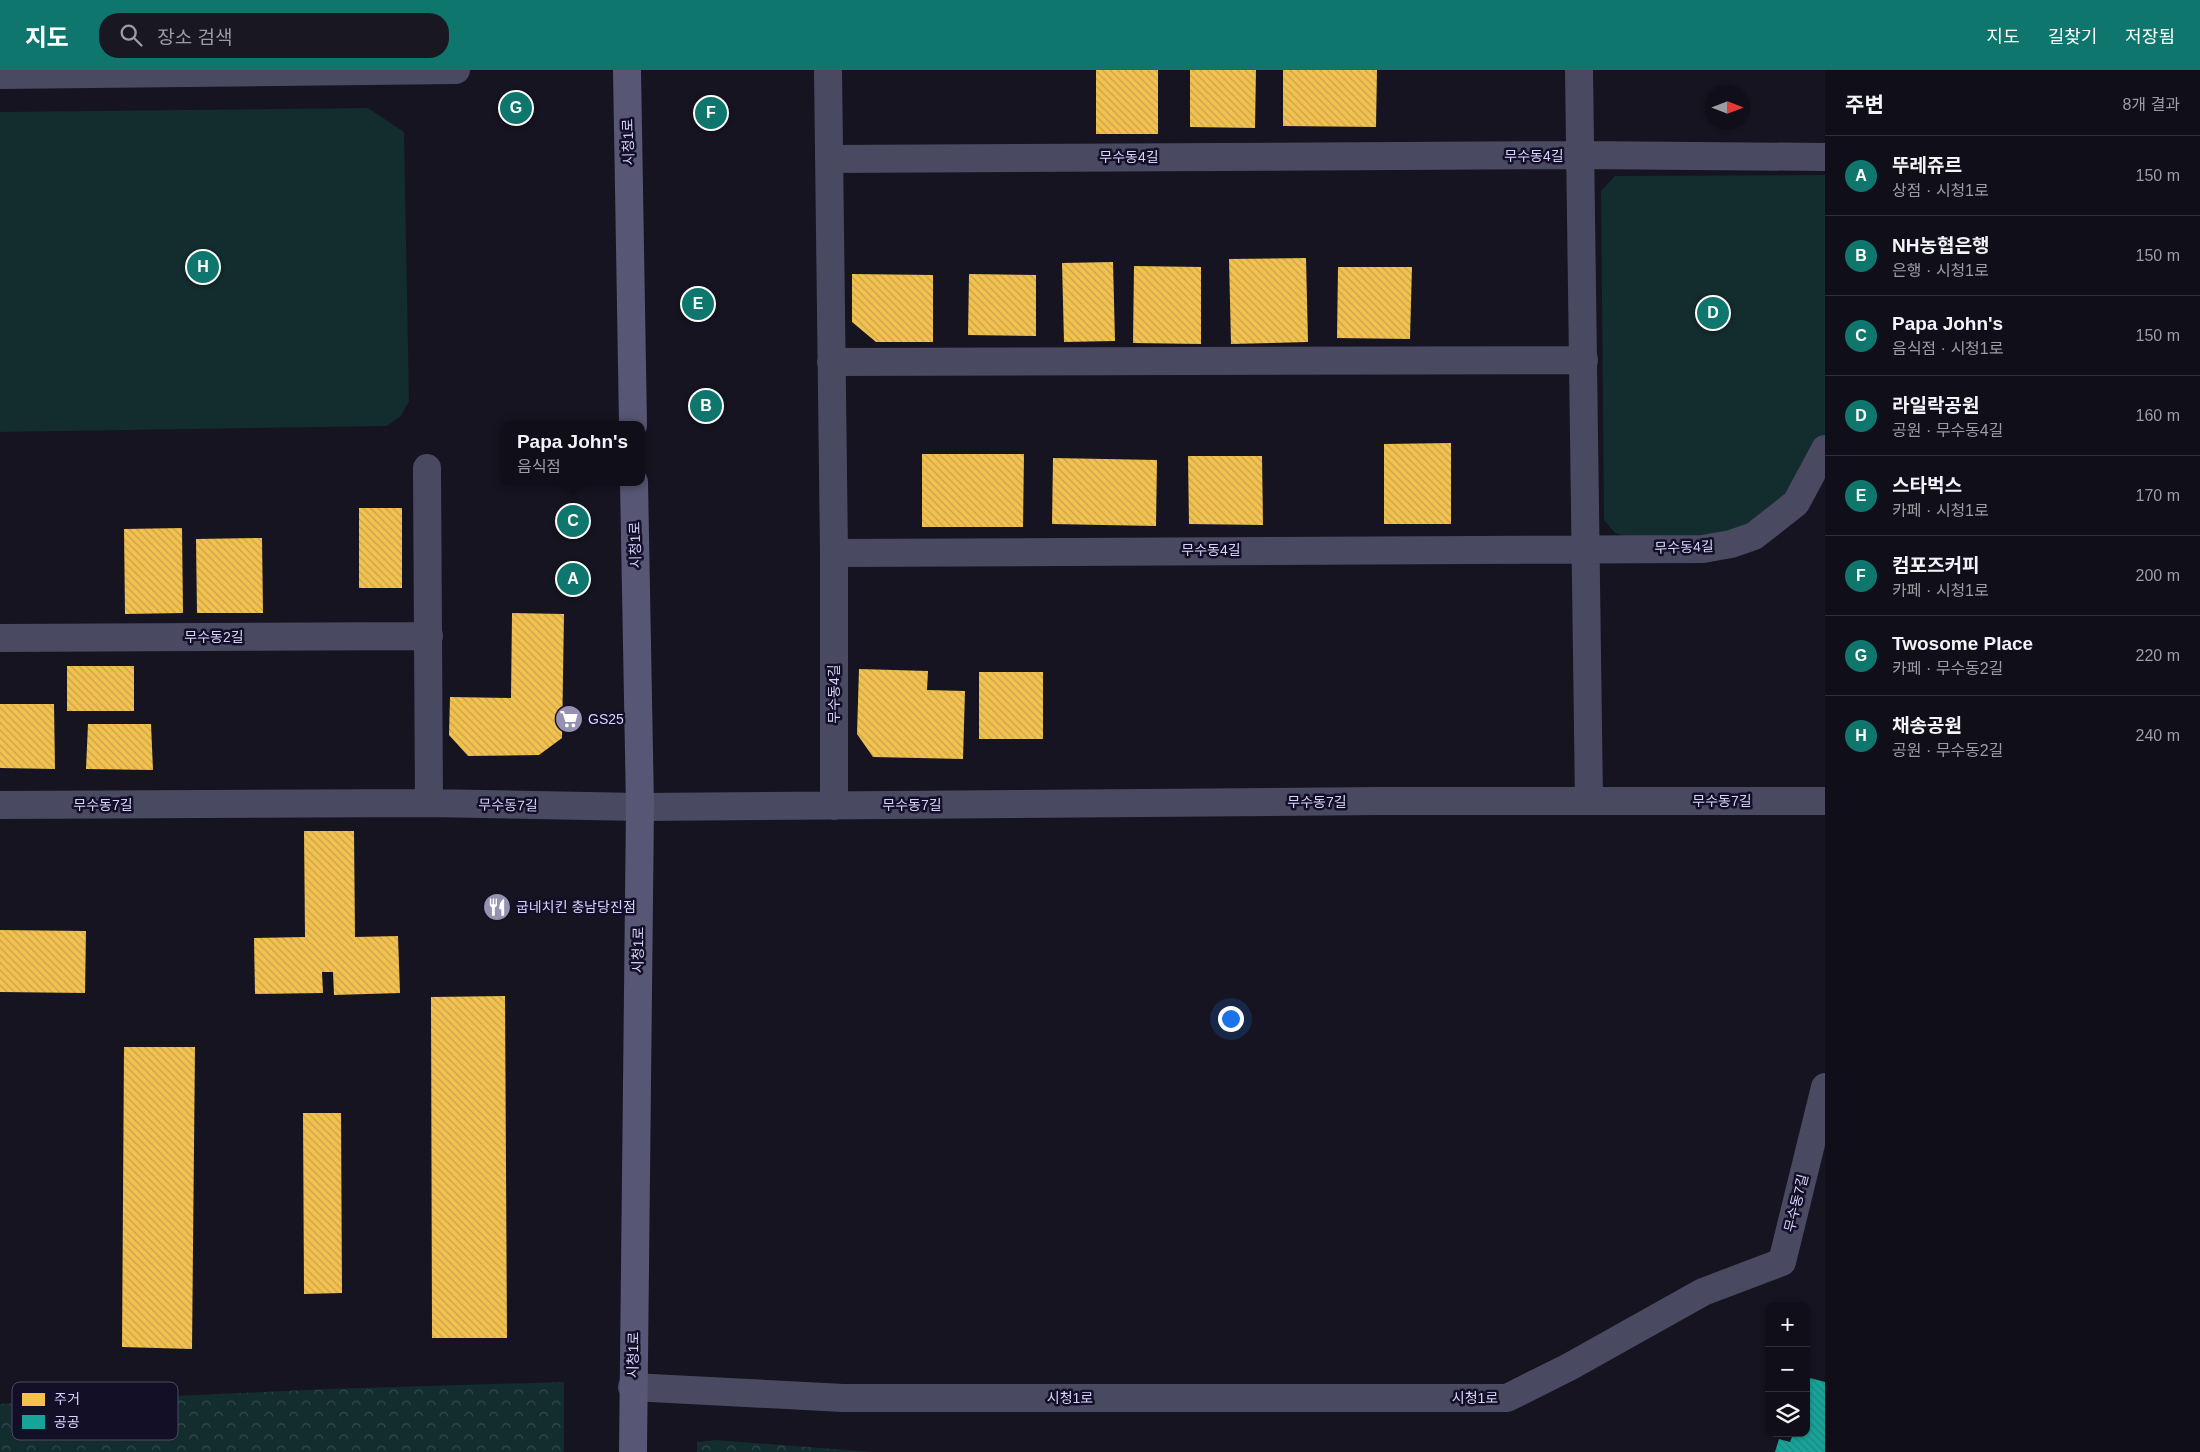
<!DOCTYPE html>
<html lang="ko">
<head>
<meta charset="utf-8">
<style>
  :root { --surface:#100f19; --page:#191822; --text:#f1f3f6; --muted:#9c9ca2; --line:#302f38; --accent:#0f766e }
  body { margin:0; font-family:Helvetica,"Noto Sans KR",sans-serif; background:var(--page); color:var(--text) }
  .controls { position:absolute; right:15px; bottom:15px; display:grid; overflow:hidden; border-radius:10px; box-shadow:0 1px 4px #0004 }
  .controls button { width:45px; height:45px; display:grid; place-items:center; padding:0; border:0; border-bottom:1px solid var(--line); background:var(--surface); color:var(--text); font:25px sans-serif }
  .compass { position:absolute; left:1705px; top:15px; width:45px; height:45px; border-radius:50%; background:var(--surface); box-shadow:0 1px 4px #0004; rotate:90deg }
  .you { position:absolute; left:1230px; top:948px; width:18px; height:18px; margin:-12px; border:4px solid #fff; border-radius:50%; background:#1a73e8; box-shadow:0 0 0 8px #1a73e833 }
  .badge { display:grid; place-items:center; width:32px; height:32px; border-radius:50%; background:var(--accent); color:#fff; font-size:16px; font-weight:700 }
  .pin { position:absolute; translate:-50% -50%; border:2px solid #fff; box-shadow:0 1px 5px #0006 }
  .popup { position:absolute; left:500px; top:351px; width:145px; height:65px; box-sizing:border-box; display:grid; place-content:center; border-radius:10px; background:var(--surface); filter:drop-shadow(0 1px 4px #0005); font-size:16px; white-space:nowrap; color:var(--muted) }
  .popup b { font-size:19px; color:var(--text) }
  .popup::after { content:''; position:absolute; left:50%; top:100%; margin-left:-10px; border:10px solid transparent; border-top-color:var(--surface) }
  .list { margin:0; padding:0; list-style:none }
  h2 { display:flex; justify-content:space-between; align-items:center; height:65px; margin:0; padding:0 20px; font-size:21px }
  h2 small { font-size:16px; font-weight:400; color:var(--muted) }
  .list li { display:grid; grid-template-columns:32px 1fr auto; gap:15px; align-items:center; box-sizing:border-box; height:80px; padding:0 20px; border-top:1px solid var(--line) }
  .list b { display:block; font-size:19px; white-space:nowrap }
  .list p { margin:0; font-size:16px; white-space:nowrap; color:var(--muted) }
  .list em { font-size:16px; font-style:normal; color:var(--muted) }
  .icon { flex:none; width:28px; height:28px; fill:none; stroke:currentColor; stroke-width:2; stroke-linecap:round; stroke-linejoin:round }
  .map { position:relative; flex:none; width:1825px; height:1382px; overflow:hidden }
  header { display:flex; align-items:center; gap:30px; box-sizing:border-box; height:70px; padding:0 25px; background:var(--accent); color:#fff }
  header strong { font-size:24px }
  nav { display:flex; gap:28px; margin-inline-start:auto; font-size:18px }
  .search { width:350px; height:45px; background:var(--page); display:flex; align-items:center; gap:12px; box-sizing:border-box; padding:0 18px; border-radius:20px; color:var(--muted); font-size:19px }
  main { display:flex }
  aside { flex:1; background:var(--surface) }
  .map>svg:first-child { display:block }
</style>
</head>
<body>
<header>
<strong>지도</strong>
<div class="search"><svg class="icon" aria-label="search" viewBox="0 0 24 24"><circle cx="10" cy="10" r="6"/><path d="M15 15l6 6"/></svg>장소 검색</div>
<nav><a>지도</a><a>길찾기</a><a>저장됨</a></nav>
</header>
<main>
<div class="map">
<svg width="1825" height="1382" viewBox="0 0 1825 1382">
  <defs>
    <pattern id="forest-crowns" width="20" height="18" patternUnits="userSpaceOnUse" patternTransform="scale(1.25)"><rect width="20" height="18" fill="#132c2d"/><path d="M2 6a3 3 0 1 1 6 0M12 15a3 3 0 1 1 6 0" fill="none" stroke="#354a4c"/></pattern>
    <pattern id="homes-back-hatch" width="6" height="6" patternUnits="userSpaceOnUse" patternTransform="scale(1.25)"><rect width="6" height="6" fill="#f2c14e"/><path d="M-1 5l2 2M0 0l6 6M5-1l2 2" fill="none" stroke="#c6a14e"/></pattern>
    <pattern id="public-back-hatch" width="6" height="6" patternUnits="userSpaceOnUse" patternTransform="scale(1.25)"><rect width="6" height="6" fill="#17a398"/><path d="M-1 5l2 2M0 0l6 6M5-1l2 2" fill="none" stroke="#248581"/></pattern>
  </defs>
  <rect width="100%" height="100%" fill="#161421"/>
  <path fill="#132c2d" d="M 368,38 L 404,62 L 409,331 L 401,346 L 387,356 L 0,362 L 0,42 Z
    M 1825,105 L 1825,365 L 1792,431 L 1725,468 L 1630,469 L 1615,463 L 1604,450 L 1601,121 L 1615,106 Z"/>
  <path fill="url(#forest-crowns)" d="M 564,1312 L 564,1382 L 0,1382 L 0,1334 L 329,1319 Z
    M 716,1370 L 872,1382 L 697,1382 L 697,1372 Z"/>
  <path fill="url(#homes-back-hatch)" d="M 1096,0 L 1158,0 L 1158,64 L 1096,64 Z
    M 1190,0 L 1256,0 L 1255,58 L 1190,57 Z
    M 1283,0 L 1377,0 L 1376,57 L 1283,56 Z
    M 1306,188 L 1308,272 L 1231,274 L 1229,189 Z
    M 1113,192 L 1115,271 L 1064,272 L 1062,193 Z
    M 1134,196 L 1201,197 L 1201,274 L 1133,273 Z
    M 1338,197 L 1412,197 L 1410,269 L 1337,268 Z
    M 852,204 L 933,205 L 933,272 L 876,272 L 852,252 Z
    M 969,204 L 1036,205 L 1036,266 L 968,265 Z
    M 1451,373 L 1451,454 L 1384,454 L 1384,374 Z
    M 922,384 L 1024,384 L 1023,457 L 922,457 Z
    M 1188,386 L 1262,386 L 1263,455 L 1189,454 Z
    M 1053,388 L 1157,390 L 1156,456 L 1052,454 Z
    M 359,438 L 402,438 L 402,518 L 359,518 Z
    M 182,458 L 183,543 L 125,544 L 124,459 Z
    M 262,468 L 263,543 L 197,543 L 196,469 Z
    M 512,543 L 564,544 L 562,668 L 539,685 L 468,686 L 449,665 L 450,627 L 511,628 Z
    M 67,596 L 134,596 L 134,641 L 67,641 Z
    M 859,599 L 928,601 L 927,620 L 965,621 L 963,689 L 873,687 L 857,664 Z
    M 979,602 L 1043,602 L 1043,669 L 979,669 Z
    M 0,634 L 54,634 L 55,699 L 0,698 Z
    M 88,654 L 151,654 L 153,700 L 86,699 Z
    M 304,761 L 354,761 L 355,867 L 398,866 L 400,923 L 334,925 L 333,902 L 322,902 L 323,923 L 255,924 L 254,868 L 305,867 Z
    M 0,860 L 86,861 L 85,923 L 0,922 Z
    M 505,926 L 507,1268 L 432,1268 L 431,927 Z
    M 124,977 L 195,977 L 192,1279 L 122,1277 Z
    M 303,1043 L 341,1043 L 342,1223 L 304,1224 Z"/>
  <path fill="url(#public-back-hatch)" d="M 1806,1307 L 1825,1312 L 1825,1382 L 1775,1382 L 1779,1369 L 1790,1372 L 1792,1367 L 1779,1363 L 1806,1363 Z"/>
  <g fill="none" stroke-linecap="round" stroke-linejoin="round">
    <path stroke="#4a4962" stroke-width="28" d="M 828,0 L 834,483 L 834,736
      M 1579,0 L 1589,731
      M 0,5 L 456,0
      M 829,89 L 1580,85 L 1825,87
      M 831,292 L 1584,290
      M 427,398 L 429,733
      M 834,483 L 1703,479 L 1731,474 L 1754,466 L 1796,433 L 1825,379
      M 0,568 L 429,566
      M 0,735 L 429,733 L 640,737 L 1381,731 L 1825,731
      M 632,1317 L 843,1328 L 1507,1328 L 1569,1297 L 1703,1222 L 1782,1192 L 1825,1017"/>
    <path stroke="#575674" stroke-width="28" d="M 627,0 L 633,355
      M 633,1382 L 640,737 L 634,412"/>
  </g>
  <defs>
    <g id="supermarket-disc" transform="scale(1.4375)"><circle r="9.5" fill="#9591b1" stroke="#130f26"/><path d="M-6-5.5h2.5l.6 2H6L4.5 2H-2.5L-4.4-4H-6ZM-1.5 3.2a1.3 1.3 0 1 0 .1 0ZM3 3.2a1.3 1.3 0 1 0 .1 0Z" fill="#fff"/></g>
    <g id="restaurant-disc" transform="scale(1.4375)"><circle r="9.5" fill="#9591b1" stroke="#130f26"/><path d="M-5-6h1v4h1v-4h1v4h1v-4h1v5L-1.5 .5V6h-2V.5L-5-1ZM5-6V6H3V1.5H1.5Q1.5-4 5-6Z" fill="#fff"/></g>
  </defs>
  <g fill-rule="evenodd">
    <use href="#supermarket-disc" x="569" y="649"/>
    <use href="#restaurant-disc" x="497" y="837"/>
  </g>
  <g text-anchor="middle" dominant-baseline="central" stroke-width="5" stroke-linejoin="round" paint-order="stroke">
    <g font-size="14" fill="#d9d4ff" stroke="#130f26">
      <text transform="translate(628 72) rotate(-91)">시청1로</text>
      <text x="1534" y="86">무수동4길</text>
      <text x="1129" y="87">무수동4길</text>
      <text transform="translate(635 475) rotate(-91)">시청1로</text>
      <text transform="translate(1684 477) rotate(-2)">무수동4길</text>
      <text x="1211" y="480">무수동4길</text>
      <text x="214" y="567">무수동2길</text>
      <text transform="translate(834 624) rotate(-90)">무수동4길</text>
      <text x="1722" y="731">무수동7길</text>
      <text x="1317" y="732">무수동7길</text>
      <text x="103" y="735">무수동7길</text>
      <text transform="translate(508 735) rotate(1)">무수동7길</text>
      <text x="912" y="735">무수동7길</text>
      <text transform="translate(638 880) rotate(-89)">시청1로</text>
      <text transform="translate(1796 1133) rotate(-76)">무수동7길</text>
      <text transform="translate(633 1285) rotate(-89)">시청1로</text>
      <text x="1070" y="1328">시청1로</text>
      <text x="1475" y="1328">시청1로</text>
    </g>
    <g font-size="14" fill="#d9d4ff" stroke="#130f26" text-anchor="start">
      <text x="588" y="649">GS25</text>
      <text x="516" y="837">굽네치킨 충남당진점</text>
    </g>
  </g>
  <rect x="12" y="1312" width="166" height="58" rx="8" fill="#130f26" stroke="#4e4a67" stroke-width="1"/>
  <rect x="22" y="1323" width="23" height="13" fill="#f2c14e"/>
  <rect x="22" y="1345" width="23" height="14" fill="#17a398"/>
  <g font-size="14" fill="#d9d4ff">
    <text x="54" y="1334">주거</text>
    <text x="54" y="1357">공공</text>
  </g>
</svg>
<div class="controls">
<button>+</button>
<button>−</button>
<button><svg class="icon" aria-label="layers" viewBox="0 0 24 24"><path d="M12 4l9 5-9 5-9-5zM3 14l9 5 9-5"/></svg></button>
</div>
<svg class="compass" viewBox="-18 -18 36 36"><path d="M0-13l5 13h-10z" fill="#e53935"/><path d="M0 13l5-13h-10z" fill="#9c9ca2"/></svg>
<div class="you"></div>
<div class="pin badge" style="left:573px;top:509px">A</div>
<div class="pin badge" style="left:706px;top:336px">B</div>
<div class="pin badge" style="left:573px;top:451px">C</div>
<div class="popup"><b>Papa John's</b>음식점</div>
<div class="pin badge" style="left:1713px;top:243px">D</div>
<div class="pin badge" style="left:698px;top:234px">E</div>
<div class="pin badge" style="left:711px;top:43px">F</div>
<div class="pin badge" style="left:516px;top:38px">G</div>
<div class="pin badge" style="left:203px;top:197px">H</div>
</div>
<aside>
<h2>주변<small>8개 결과</small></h2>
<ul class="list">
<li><span class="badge">A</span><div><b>뚜레쥬르</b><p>상점 · 시청1로</p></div><em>150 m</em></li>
<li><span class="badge">B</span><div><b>NH농협은행</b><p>은행 · 시청1로</p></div><em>150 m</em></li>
<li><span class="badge">C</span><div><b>Papa John's</b><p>음식점 · 시청1로</p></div><em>150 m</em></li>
<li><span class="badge">D</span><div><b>라일락공원</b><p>공원 · 무수동4길</p></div><em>160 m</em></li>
<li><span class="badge">E</span><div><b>스타벅스</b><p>카페 · 시청1로</p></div><em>170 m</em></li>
<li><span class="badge">F</span><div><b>컴포즈커피</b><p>카페 · 시청1로</p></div><em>200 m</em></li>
<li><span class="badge">G</span><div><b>Twosome Place</b><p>카페 · 무수동2길</p></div><em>220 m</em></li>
<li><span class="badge">H</span><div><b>채송공원</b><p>공원 · 무수동2길</p></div><em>240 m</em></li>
</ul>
</aside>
</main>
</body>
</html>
